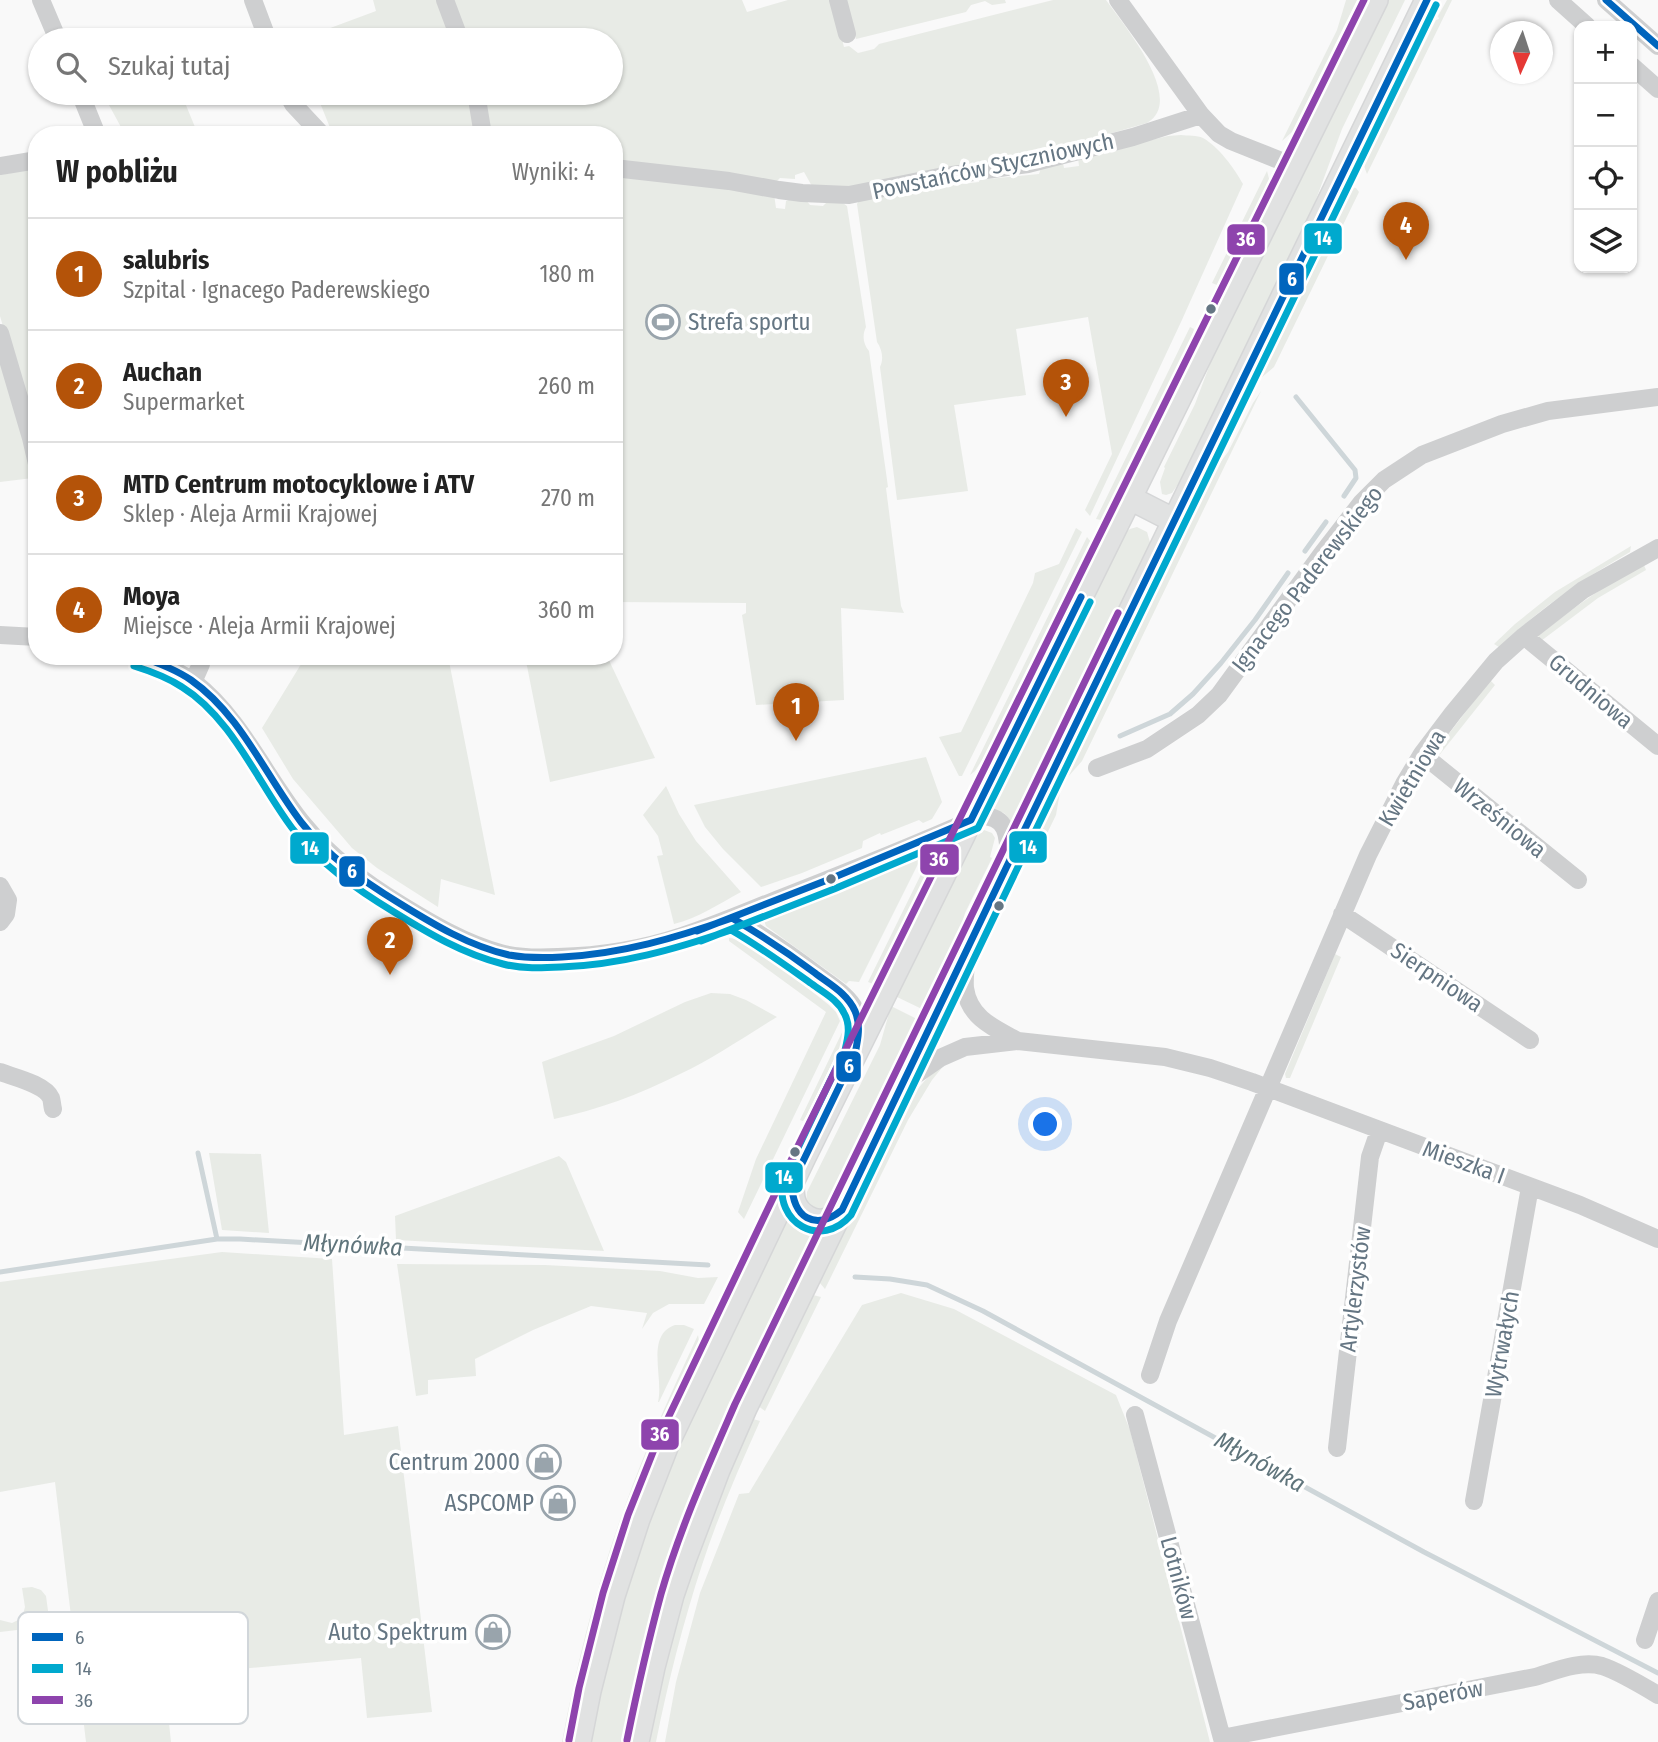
<!DOCTYPE html>
<html lang="pl">
<head>
<meta charset="utf-8">
<style>
  :root { --surface:#fff; --page:#f2f2f2; --text:#222; --muted:#767676; --line:#e0e0e0; --accent:#b45309 }
  body { margin:0; font-family:"Fira Sans Condensed",sans-serif; background:var(--page); color:var(--text) }
  .controls { position:absolute; right:21px; top:21px; display:grid; overflow:hidden; border-radius:14px; box-shadow:0 2px 5px #0004 }
  .controls button { width:63px; height:63px; display:grid; place-items:center; padding:0; border:0; border-bottom:2px solid var(--line); background:var(--surface); color:var(--text); font:35px sans-serif }
  .compass { position:absolute; left:1490px; top:21px; width:63px; height:63px; border-radius:50%; background:var(--surface); box-shadow:0 2px 5px #0004; rotate:183deg }
  .you { position:absolute; left:1046px; top:1125px; width:24px; height:24px; margin:-18px; border:5px solid #fff; border-radius:50%; background:#1a73e8; box-shadow:0 0 0 10px #1a73e833 }
  .badge { display:grid; place-items:center; width:46px; height:46px; border-radius:50%; background:var(--accent); color:#fff; font-size:23px; font-weight:700 }
  .pin { position:absolute; translate:-50% -58px; filter:drop-shadow(0 2px 4px #0008) }
  .pin::after { content:''; position:absolute; top:37px; width:24px; height:21px; background:inherit; clip-path:polygon(0 0,100% 0,50% 100%) }
  .list { margin:0; padding:0; list-style:none }
  h2 { display:flex; justify-content:space-between; align-items:center; height:91px; margin:0; padding:0 28px; font-size:30px }
  h2 small { font-size:23px; font-weight:400; color:var(--muted) }
  .list li { display:grid; grid-template-columns:46px 1fr auto; gap:21px; align-items:center; box-sizing:border-box; height:112px; padding:0 28px; border-top:2px solid var(--line) }
  .list b { display:block; font-size:26px; white-space:nowrap }
  .list p { margin:0; font-size:23px; white-space:nowrap; color:var(--muted) }
  .list em { font-size:23px; font-style:normal; color:var(--muted) }
  .icon { flex:none; width:38px; height:38px; fill:none; stroke:currentColor; stroke-width:2; stroke-linecap:round; stroke-linejoin:round }
  .map { position:relative; flex:none; width:1658px; height:1742px; overflow:hidden }
  .search { position:absolute; background:var(--surface); box-shadow:0 2px 5px #0004; left:28px; top:28px; width:595px; height:77px; display:flex; align-items:center; gap:18px; box-sizing:border-box; padding:0 24px; border-radius:38px; color:var(--muted); font-size:26px }
  .panel { position:absolute; background:var(--surface); box-shadow:0 2px 5px #0004; left:28px; top:126px; width:595px; height:539px; border-radius:28px }
  .map>svg:first-child { display:block }
</style>
</head>
<body>
<div class="map">
<svg width="1658" height="1742" viewBox="0 0 1658 1742">
  <rect width="100%" height="100%" fill="#f9f9f9"/>
  <path fill="#e8ebe6" d="M 373,0 L 437,0 L 453,40 L 298,40 L 376,11 Z
    M 450,0 L 742,0 L 747,12 L 788,0 L 832,0 L 844,47 L 849,46 L 858,53 L 874,49 L 879,44 L 1053,0 L 1106,0 C 1123,24 1187,100 1147,123 L 1018,160 L 853,186 L 813,188 L 804,172 L 795,175 L 795,179 L 780,178 L 776,182 L 614,164 L 614,135 L 487,135 L 480,93 L 611,93 L 611,40 L 465,40 Z
    M 845,0 L 1005,0 L 1006,3 L 992,5 L 985,1 L 971,5 L 966,12 L 856,39 Z
    M 1346,0 L 1357,0 L 1292,132 L 1282,141 L 1337,30 Z
    M 1386,0 L 1405,0 L 1342,129 L 1311,213 L 1246,350 L 1183,477 L 1172,493 L 1166,495 L 1162,494 L 1160,482 L 1165,468 L 1164,467 L 1195,404 L 1224,327 Z
    M 1447,0 L 1452,0 L 1367,174 C 1357,151 1371,139 1383,120 L 1386,119 L 1385,117 L 1404,85 L 1436,20 L 1439,19 L 1438,16 Z
    M 107,93 L 181,93 L 197,132 L 134,131 L 122,129 L 103,94 Z
    M 316,93 L 471,93 L 477,135 L 333,135 Z
    M 1181,135 C 1188,136 1197,135 1203,138 C 1219,147 1234,168 1243,184 L 1181,322 L 1090,516 L 1085,510 L 1112,454 L 1088,317 L 1016,329 L 1026,395 L 954,405 L 968,491 L 897,500 L 880,367 C 884,359 882,349 877,342 L 857,204 L 860,199 L 959,182 L 962,184 L 979,182 L 979,180 L 1039,174 L 1041,168 L 1063,163 L 1064,168 L 1079,166 L 1078,157 L 1168,136 Z
    M 37,168 L 37,444 L 0,316 L 0,175 Z
    M 1267,171 L 1272,190 L 1256,222 L 1217,285 L 1212,283 Z
    M 614,173 L 774,194 L 776,208 L 785,209 L 786,201 L 791,199 L 806,200 L 810,205 L 823,206 L 827,202 L 840,201 L 847,206 L 866,327 C 862,335 863,344 869,351 L 888,487 L 886,488 L 901,606 L 904,613 L 841,608 L 844,700 L 756,705 L 742,615 L 746,613 L 746,603 L 614,602 Z
    M 1350,187 L 1356,188 L 1359,192 L 1274,367 L 1254,384 L 1252,383 L 1347,188 Z
    M 1190,327 L 1194,329 L 1184,366 L 1110,516 L 1101,520 L 1096,519 Z
    M 0,349 L 30,448 L 33,478 L 0,482 Z
    M 1261,391 L 1082,761 L 1067,778 L 1060,792 L 1056,815 L 1040,848 L 1034,841 L 1035,831 L 1201,488 L 1228,452 L 1253,403 Z
    M 1137,527 L 1147,532 L 1151,546 L 1015,826 L 1004,813 L 989,808 L 1122,535 L 1130,529 Z
    M 1076,528 L 1082,532 L 962,776 L 959,776 L 939,737 L 961,732 L 1033,583 L 1035,573 L 1059,564 Z
    M 1087,537 L 1091,542 L 1093,550 L 1014,710 L 975,771 L 970,775 Z
    M 1631,546 L 1630,552 C 1583,579 1539,609 1499,647 L 1494,644 L 1515,624 L 1555,592 Z
    M 1644,565 L 1646,570 L 1598,598 L 1541,641 L 1538,636 C 1571,610 1606,583 1644,565 Z
    M 306,656 L 448,656 L 495,895 L 441,879 L 438,907 L 377,868 L 352,848 L 293,779 L 262,728 Z
    M 525,656 L 607,656 L 655,758 L 550,782 Z
    M 1490,680 L 1495,685 L 1437,758 L 1435,752 Z
    M 926,757 L 942,802 L 932,819 L 923,823 L 919,820 L 881,835 L 880,833 L 863,841 L 862,848 L 802,873 L 761,887 L 723,849 L 705,827 L 694,805 Z
    M 666,786 L 679,814 L 696,841 L 741,892 C 719,904 698,918 674,924 L 657,856 L 663,855 L 658,836 L 643,815 Z
    M 984,830 L 992,833 L 995,838 L 990,857 L 992,858 L 965,913 L 952,958 L 926,1011 L 895,996 L 969,848 L 979,834 Z
    M 915,851 L 923,854 L 859,982 L 849,981 L 846,984 L 766,926 C 763,920 765,915 770,910 Z
    M 929,858 L 934,868 L 878,986 L 868,982 Z
    M 729,938 L 737,939 L 754,946 L 829,1005 L 836,1012 L 840,1021 L 744,1219 L 738,1212 L 756,1159 L 826,1012 L 729,941 Z
    M 1335,954 L 1341,957 L 1290,1078 L 1286,1078 L 1285,1074 Z
    M 711,993 L 730,994 L 746,1000 L 777,1017 C 745,1036 714,1058 680,1074 C 640,1094 598,1110 554,1119 L 542,1062 L 614,1036 L 685,1002 Z
    M 891,1006 L 921,1021 L 832,1205 L 830,1208 L 817,1212 L 806,1202 L 807,1192 L 880,1045 Z
    M 847,1022 C 855,1053 820,1096 803,1121 L 800,1120 Z
    M 945,1064 L 932,1080 L 908,1120 L 825,1289 L 819,1282 L 908,1100 L 928,1077 Z
    M 209,1153 L 261,1154 L 269,1233 L 222,1230 Z
    M 559,1156 L 566,1162 L 604,1251 L 396,1240 L 395,1216 Z
    M 788,1211 L 820,1230 C 771,1331 718,1430 680,1536 C 656,1602 643,1673 626,1742 L 589,1742 L 613,1631 L 664,1475 Z
    M 222,1252 L 332,1259 L 344,1435 L 398,1426 L 432,1712 L 367,1718 L 361,1658 L 164,1676 L 171,1742 L 86,1742 L 55,1482 L 0,1492 L 0,1282 Z
    M 397,1264 L 545,1265 L 660,1271 L 698,1278 L 718,1277 L 704,1304 L 669,1304 L 653,1313 L 642,1329 L 647,1313 L 591,1306 L 533,1330 L 475,1359 L 476,1376 L 428,1380 L 428,1394 L 416,1396 Z
    M 901,1293 L 954,1309 L 1116,1395 L 1130,1430 L 1210,1742 L 665,1742 L 676,1682 L 700,1593 L 739,1494 L 749,1493 L 862,1305 Z
    M 813,1295 L 821,1297 L 765,1411 L 758,1406 Z
    M 675,1325 L 684,1325 L 694,1329 L 659,1402 L 658,1402 C 664,1378 645,1335 675,1325 Z
    M 698,1335 L 700,1347 L 699,1352 L 570,1742 L 562,1742 C 577,1662 597,1583 625,1506 C 646,1447 672,1391 698,1335 Z
    M 753,1419 L 760,1421 C 739,1468 718,1516 702,1565 C 683,1623 668,1682 656,1742 L 648,1742 L 664,1666 L 667,1662 L 665,1662 C 687,1580 715,1500 750,1423 Z
    M 32,1587 L 41,1590 L 46,1596 L 54,1654 L 52,1658 L 49,1658 L 46,1655 L 43,1627 L 0,1632 L 0,1620 L 12,1623 L 22,1618 L 25,1607 L 22,1588 Z"/>
  <g fill="none" stroke-linecap="round" stroke-linejoin="round">
    <path stroke="#ced6d9" stroke-width="5" d="M 1296,397 L 1355,470 L 1356,478 L 1344,496
      M 1305,551 L 1326,522
      M 1120,736 L 1170,714 L 1193,694 L 1221,663 L 1255,620 L 1288,573
      M 198,1153 L 217,1239
      M 0,1272 L 217,1239 L 240,1239 L 708,1265
      M 855,1277 L 890,1279 L 927,1285 L 983,1311 L 1424,1552 L 1658,1673"/>
    <g stroke="#d5d6d7" stroke-width="26">
      <path id="major" d="M 1130,498 L 1175,521
        M 792,1184 C 792,1190 792,1196 794,1202 C 798,1214 814,1225 827,1220 C 833,1218 837,1214 842,1210
        M 579,1742 L 589,1691 L 613,1596 L 638,1519 L 668,1442 L 804,1157 L 1376,0
        M 637,1742 L 653,1667 L 672,1595 L 684,1560 L 718,1470 L 745,1408 L 896,1098 L 1019,841 L 1427,0"/>
    </g>
    <path stroke="#cecfd0" stroke-width="18" d="M 41,0 L 58,40
      M 253,0 L 268,40
      M 445,0 L 460,40
      M 838,0 L 847,34
      M 1118,0 L 1201,115 L 1219,134 L 1231,141 L 1294,166
      M 1558,0 L 1587,26
      M 1606,0 L 1658,46
      M 1632,66 L 1658,89
      M 80,93 L 97,135
      M 287,93 L 293,104 L 322,135
      M 476,93 L 483,135
      M 0,166 L 37,160
      M 614,168 L 729,181 L 779,190 L 802,193 L 849,195 L 939,177 L 1028,164 L 1133,137 L 1201,115
      M 0,333 L 31,438 L 37,464
      M 0,635 L 37,637
      M 1524,636 L 1658,746
      M 137,656 C 157,662 178,670 195,683 C 242,720 266,779 304,825 C 331,858 364,882 401,905 C 432,924 464,943 500,953 C 518,958 539,958 558,957 C 599,956 643,949 682,936 C 716,925 748,911 781,898 C 848,872 915,845 981,816 C 1009,816 1008,838 1009,860
      M 193,682 L 201,664 L 202,656
      M 1422,754 L 1578,880
      M 1097,768 L 1147,749 L 1198,715 L 1219,695 L 1321,555 L 1362,502 L 1384,480 L 1422,455 L 1502,424 L 1548,411 L 1658,397
      M 0,886 L 8,900 L 6,914 L 0,922
      M 1342,914 L 1530,1040
      M 732,918 C 763,935 791,955 820,977 C 831,985 845,994 853,1006 C 860,1018 860,1031 857,1044
      M 967,955 C 966,966 964,978 965,988 C 969,1018 994,1028 1018,1041
      M 0,1072 C 13,1077 45,1084 51,1098 C 52,1101 52,1105 53,1109
      M 904,1083 L 940,1058 L 965,1047 L 1018,1041 L 1165,1057 L 1210,1068 L 1252,1082 L 1580,1205 L 1658,1239
      M 1150,1375 L 1168,1321 L 1368,855 L 1404,784 L 1422,754 L 1453,713 L 1496,661 L 1524,636 L 1583,590 L 1658,548
      M 1135,1415 L 1223,1742
      M 1337,1448 L 1370,1157 L 1379,1131
      M 1474,1501 L 1530,1187
      M 1645,1640 L 1658,1601
      M 1222,1738 L 1535,1677 C 1555,1671 1581,1660 1602,1666 C 1618,1671 1643,1686 1658,1695"/>
    <use href="#major" stroke="#e1e2e2" stroke-width="23"/>
    <g stroke="#fff" stroke-width="12">
      <path id="bus-1" d="M 1606,0 L 1658,46
        M 138,656 C 156,662 175,669 191,680 C 241,715 265,775 301,822 C 327,856 363,881 399,903 C 433,924 469,946 509,955 C 526,958 544,958 562,957 C 621,954 676,938 732,918 C 761,935 788,953 815,973 C 829,984 847,993 855,1011 C 861,1025 858,1039 855,1054 L 792,1184 C 792,1217 815,1232 842,1210 L 1019,841 L 1427,0
        M 697,931 L 830,879 L 971,820 L 1081,597"/>
    </g>
    <g stroke="#fff" stroke-width="12">
      <path id="bus-2" d="M 134,666 C 150,671 167,677 182,687 C 232,718 258,783 292,828 C 319,863 356,889 394,912 C 428,933 463,954 503,964 C 522,969 542,968 561,967 C 620,965 676,949 731,930 C 759,946 785,965 812,984 C 824,993 838,1000 844,1013 C 851,1025 848,1038 845,1050 L 783,1179 C 774,1223 821,1250 851,1215 L 1028,846 L 1436,5
        M 701,941 L 834,889 L 978,828 L 1090,602"/>
    </g>
    <g stroke="#fff" stroke-width="12">
      <path id="bus-3" d="M 569,1740 L 579,1688 L 603,1593 L 628,1515 L 659,1437 L 795,1152 L 1364,0
        M 627,1740 C 637,1691 648,1642 661,1594 C 680,1528 708,1466 735,1404 L 1118,613"/>
    </g>
    <use href="#bus-1" stroke="#0065bd" stroke-width="7"/>
    <use href="#bus-2" stroke="#00a9ce" stroke-width="7"/>
    <use href="#bus-3" stroke="#8e44ad" stroke-width="7"/>
  </g>
  <defs>
    <g id="stadium-ring" transform="scale(1.75)"><circle r="9.5" fill="#fff" stroke="#99a4ac" stroke-width="1.5"/><path d="M0-5a6.5 5 0 1 0 0 10a6.5 5 0 1 0 0-10ZM-3.5-1.8h7v3.6h-7Z" fill="#99a4ac"/></g>
    <g id="shop-ring" transform="scale(1.75)"><circle r="9.5" fill="#fff" stroke="#99a4ac" stroke-width="1.5"/><path d="M-5-2.5h2.3a2.7 3.5 0 0 1 5.4 0H5L5.5 6h-11ZM-1.5-2.5h3a1.5 2.3 0 0 0-3 0Z" fill="#99a4ac"/></g>
  </defs>
  <g fill-rule="evenodd">
    <use href="#stadium-ring" x="663" y="322"/>
    <use href="#shop-ring" x="544" y="1462"/>
    <use href="#shop-ring" x="558" y="1503"/>
    <use href="#shop-ring" x="493" y="1632"/>
  </g>
  <g fill="#657683" stroke="#fff" stroke-width="2.5">
    <circle cx="1211" cy="309" r="6"/>
    <circle cx="831" cy="879" r="6"/>
    <circle cx="999" cy="906" r="6"/>
    <circle cx="795" cy="1152" r="6"/>
  </g>
  <g text-anchor="middle" dominant-baseline="central" stroke-width="7" stroke-linejoin="round" paint-order="stroke">
    <g font-size="23" fill="#657683" stroke="#fff">
      <text transform="translate(993 166) rotate(-12)">Powstańców Styczniowych</text>
      <text transform="translate(1307 579) rotate(-52)">Ignacego Paderewskiego</text>
      <text transform="translate(1591 691) rotate(40)">Grudniowa</text>
      <text transform="translate(1412 778) rotate(-59)">Kwietniowa</text>
      <text transform="translate(1500 818) rotate(39)">Wrześniowa</text>
      <text transform="translate(1437 977) rotate(34)">Sierpniowa</text>
      <text transform="translate(1464 1162) rotate(20)">Mieszka I</text>
      <text transform="translate(1355 1289) rotate(-83)">Artylerzystów</text>
      <text transform="translate(1502 1344) rotate(-80)">Wytrwałych</text>
      <text transform="translate(1179 1578) rotate(75)">Lotników</text>
      <text transform="translate(1443 1695) rotate(-11)">Saperów</text>
    </g>
    <g font-size="23" fill="#657683" stroke="#fff" text-anchor="end">
      <text x="688" y="322" text-anchor="start">Strefa sportu</text>
      <text x="520" y="1462">Centrum 2000</text>
      <text x="534" y="1503">ASPCOMP</text>
      <text x="468" y="1632">Auto Spektrum</text>
    </g>
    <g font-size="24" font-style="italic" fill="#60757c" stroke="#fff">
      <text transform="translate(353 1245) rotate(3)">Młynówka</text>
      <text transform="translate(1260 1462) rotate(29)">Młynówka</text>
    </g>
  </g>
  <rect x="18" y="1612" width="230" height="112" rx="10" fill="#fff" stroke="#d1d6da" stroke-width="2"/>
  <rect x="32" y="1633" width="31" height="8" fill="#0065bd"/>
  <rect x="32" y="1664" width="31" height="9" fill="#00a9ce"/>
  <rect x="32" y="1696" width="31" height="8" fill="#8e44ad"/>
  <g font-size="19" fill="#657683">
    <text x="75" y="1644">6</text>
    <text x="75" y="1675">14</text>
    <text x="75" y="1707">36</text>
  </g>
  <g stroke="#fff" stroke-width="2.5">
    <rect x="1303" y="222" width="40" height="33" rx="7" fill="#00a9ce"/>
    <rect x="1226" y="223" width="40" height="33" rx="7" fill="#8e44ad"/>
    <rect x="1278" y="262" width="27" height="34" rx="7" fill="#0065bd"/>
    <rect x="1008" y="830" width="40" height="34" rx="7" fill="#00a9ce"/>
    <rect x="289" y="831" width="41" height="34" rx="7" fill="#00a9ce"/>
    <rect x="919" y="843" width="41" height="33" rx="7" fill="#8e44ad"/>
    <rect x="338" y="855" width="28" height="33" rx="7" fill="#0065bd"/>
    <rect x="835" y="1050" width="27" height="33" rx="7" fill="#0065bd"/>
    <rect x="764" y="1161" width="40" height="33" rx="7" fill="#00a9ce"/>
    <rect x="640" y="1418" width="40" height="33" rx="7" fill="#8e44ad"/>
  </g>
  <g font-size="19" text-anchor="middle" font-weight="bold" fill="#fff">
    <text x="1323" y="245">14</text>
    <text x="1246" y="246">36</text>
    <text x="1292" y="286">6</text>
    <text x="1028" y="854">14</text>
    <text x="310" y="855">14</text>
    <text x="939" y="866">36</text>
    <text x="352" y="878">6</text>
    <text x="849" y="1073">6</text>
    <text x="784" y="1184">14</text>
    <text x="660" y="1441">36</text>
  </g>
</svg>
<div class="controls">
<button>+</button>
<button>−</button>
<button><svg class="icon" aria-label="locate" viewBox="0 0 24 24"><circle cx="12" cy="12" r="6"/><path d="M12 2v4M12 18v4M2 12h4M18 12h4"/></svg></button>
<button><svg class="icon" aria-label="layers" viewBox="0 0 24 24"><path d="M12 4l9 5-9 5-9-5zM3 14l9 5 9-5"/></svg></button>
</div>
<svg class="compass" viewBox="-18 -18 36 36"><path d="M0-13l5 13h-10z" fill="#e53935"/><path d="M0 13l5-13h-10z" fill="#767676"/></svg>
<div class="you"></div>
<div class="pin badge" style="left:796px;top:741px">1</div>
<div class="pin badge" style="left:390px;top:975px">2</div>
<div class="pin badge" style="left:1066px;top:417px">3</div>
<div class="pin badge" style="left:1406px;top:260px">4</div>
<div class="search"><svg class="icon" aria-label="search" viewBox="0 0 24 24"><circle cx="10" cy="10" r="6"/><path d="M15 15l6 6"/></svg>Szukaj tutaj</div>
<section class="panel">
<h2>W pobliżu<small>Wyniki: 4</small></h2>
<ul class="list">
<li><span class="badge">1</span><div><b>salubris</b><p>Szpital · Ignacego Paderewskiego</p></div><em>180 m</em></li>
<li><span class="badge">2</span><div><b>Auchan</b><p>Supermarket</p></div><em>260 m</em></li>
<li><span class="badge">3</span><div><b>MTD Centrum motocyklowe i ATV</b><p>Sklep · Aleja Armii Krajowej</p></div><em>270 m</em></li>
<li><span class="badge">4</span><div><b>Moya</b><p>Miejsce · Aleja Armii Krajowej</p></div><em>360 m</em></li>
</ul>
</section>
</div>
</body>
</html>
